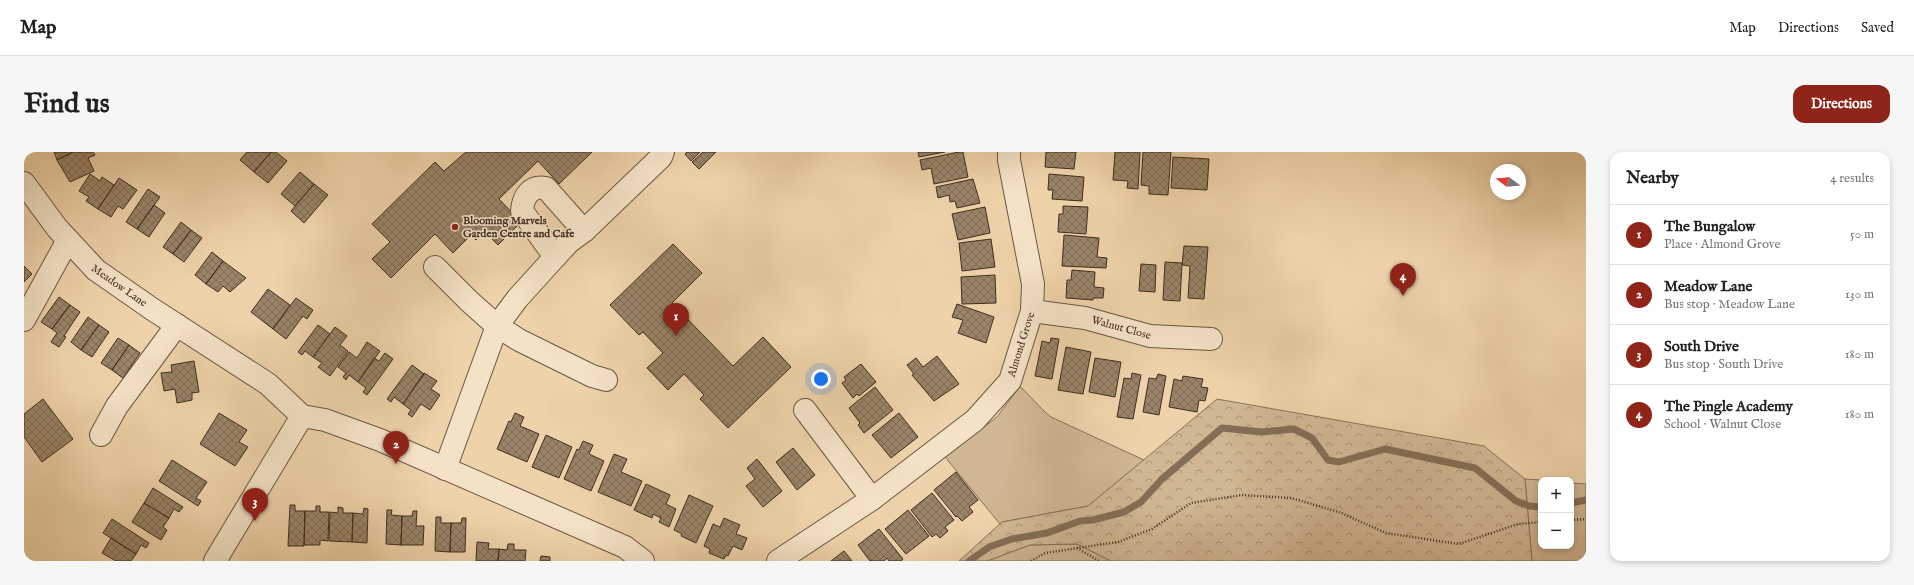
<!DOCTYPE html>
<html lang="en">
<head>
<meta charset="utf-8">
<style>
  :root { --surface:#fff; --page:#f6f6f6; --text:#222; --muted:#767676; --line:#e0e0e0; --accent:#8f2418 }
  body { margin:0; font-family:"IM FELL English",serif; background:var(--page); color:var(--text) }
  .controls { position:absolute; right:12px; bottom:12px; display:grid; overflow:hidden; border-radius:8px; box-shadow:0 2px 6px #0003 }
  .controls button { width:36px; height:36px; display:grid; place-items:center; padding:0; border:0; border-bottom:1px solid var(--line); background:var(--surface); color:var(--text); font:20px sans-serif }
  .compass { position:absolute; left:1466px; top:12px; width:36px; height:36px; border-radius:50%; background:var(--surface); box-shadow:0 2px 6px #0003; rotate:286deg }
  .you { position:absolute; left:797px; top:227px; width:14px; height:14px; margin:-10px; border:3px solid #fff; border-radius:50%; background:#1a73e8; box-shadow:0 0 0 6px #1a73e833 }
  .badge { display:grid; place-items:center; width:26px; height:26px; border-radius:50%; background:var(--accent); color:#fff; font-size:13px; font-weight:700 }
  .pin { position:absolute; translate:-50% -33px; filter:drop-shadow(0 1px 2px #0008) }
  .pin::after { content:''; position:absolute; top:21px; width:14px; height:12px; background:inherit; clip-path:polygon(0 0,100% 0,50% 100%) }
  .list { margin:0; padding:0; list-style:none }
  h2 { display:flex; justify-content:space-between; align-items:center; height:52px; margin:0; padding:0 16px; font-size:17px }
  h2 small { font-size:13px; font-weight:400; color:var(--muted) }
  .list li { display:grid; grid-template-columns:26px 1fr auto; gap:12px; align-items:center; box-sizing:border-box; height:60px; padding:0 16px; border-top:1px solid var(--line) }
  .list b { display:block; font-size:15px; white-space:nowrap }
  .list p { margin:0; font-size:13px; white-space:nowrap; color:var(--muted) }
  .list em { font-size:13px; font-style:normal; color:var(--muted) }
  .map { position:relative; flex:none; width:1562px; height:409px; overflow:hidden; border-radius:12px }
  header { display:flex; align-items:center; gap:24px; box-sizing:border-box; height:56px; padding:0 20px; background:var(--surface); border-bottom:1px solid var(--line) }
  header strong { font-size:19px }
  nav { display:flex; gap:22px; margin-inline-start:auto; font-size:14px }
  .intro { display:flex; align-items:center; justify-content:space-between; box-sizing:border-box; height:96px; padding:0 24px }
  h1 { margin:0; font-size:28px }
  .button { padding:10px 18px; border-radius:12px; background:var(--accent); color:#fff; font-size:14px; font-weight:700 }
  main { display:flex; gap:24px; padding:0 24px }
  aside { flex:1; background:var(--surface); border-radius:12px; box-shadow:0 2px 6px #0003 }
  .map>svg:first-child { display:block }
</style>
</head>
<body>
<header>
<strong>Map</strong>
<nav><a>Map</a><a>Directions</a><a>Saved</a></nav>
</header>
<div class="intro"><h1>Find us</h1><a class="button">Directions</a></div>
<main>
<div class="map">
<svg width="1562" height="409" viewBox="0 0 1562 409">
  <defs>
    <pattern id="forest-crowns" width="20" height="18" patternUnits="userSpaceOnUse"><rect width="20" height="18" fill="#d0b692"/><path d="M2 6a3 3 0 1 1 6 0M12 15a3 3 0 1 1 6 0" fill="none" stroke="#aa9477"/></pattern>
    <pattern id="building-cross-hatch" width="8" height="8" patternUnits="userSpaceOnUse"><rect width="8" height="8" fill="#9a8368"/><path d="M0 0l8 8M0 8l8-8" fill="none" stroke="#7f6c55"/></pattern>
  </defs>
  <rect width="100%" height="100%" fill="#eed2a9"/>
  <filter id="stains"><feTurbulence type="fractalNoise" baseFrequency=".005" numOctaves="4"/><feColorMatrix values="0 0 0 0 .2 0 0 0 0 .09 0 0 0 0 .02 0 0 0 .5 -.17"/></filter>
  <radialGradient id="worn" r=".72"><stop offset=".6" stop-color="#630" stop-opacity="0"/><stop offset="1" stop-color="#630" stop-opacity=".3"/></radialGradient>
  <path fill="#d0b692" stroke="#88725a" d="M 996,234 L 1021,260 L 1027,265 L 1120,308 L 1064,354 L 978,370 L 976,372 L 921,305 L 973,265 Z
    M 1501,327 L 1517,328 L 1517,394 L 1547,394 L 1547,331 L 1562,332 L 1562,409 L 1508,409 Z
    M 1053,392 L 1087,409 L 963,409 L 1006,393 Z"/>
  <path fill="url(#forest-crowns)" stroke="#88725a" d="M 1193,247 L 1460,294 L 1501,327 L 1508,409 L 1087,409 L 1053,392 L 1006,393 L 963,409 L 935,409 L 978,370 L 1064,354 Z"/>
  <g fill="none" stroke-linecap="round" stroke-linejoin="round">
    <path stroke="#846e57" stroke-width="7" d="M 1547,351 L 1562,348
      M 945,409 L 965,395 L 988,387 L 1023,381 L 1056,369 L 1069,368 L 1100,360 L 1117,350 L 1138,327 L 1198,276 L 1238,280 L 1270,277 L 1288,286 L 1304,308 L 1315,310 L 1361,297 L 1451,316 L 1492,349 L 1505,354 L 1517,355"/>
  </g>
  <path fill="url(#building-cross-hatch)" stroke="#3f2d21" d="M 30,0 L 49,0 L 33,8 Z
    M 49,0 L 69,0 L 71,3 L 64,6 L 70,19 L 46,30 L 33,8 Z
    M 223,0 L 247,0 L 230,20 L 216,8 Z
    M 247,0 L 252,0 L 263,9 L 244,31 L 230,20 Z
    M 442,0 L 568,0 L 535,32 L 514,9 L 475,47 L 497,70 L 474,93 L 460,79 L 452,88 L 447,83 L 429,101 L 411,82 L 367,126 L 348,107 L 366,90 L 348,72 L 411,10 L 420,19 Z
    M 663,0 L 676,0 L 667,9 L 661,2 Z
    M 679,0 L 692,0 L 675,17 L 668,10 Z
    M 894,0 L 921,0 L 895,5 Z
    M 935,0 L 939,0 L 944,25 L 910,32 L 907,16 L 898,18 L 896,8 Z
    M 1022,0 L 1052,0 L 1050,17 L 1021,15 Z
    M 1091,0 L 1116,0 L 1114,37 L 1103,36 L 1104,29 L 1089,28 Z
    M 1119,0 L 1147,0 L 1144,43 L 1125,42 L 1125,34 L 1117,33 Z
    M 1149,5 L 1185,7 L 1183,38 L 1147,36 Z
    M 276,20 L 290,32 L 271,54 L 257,42 Z
    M 66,22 L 76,29 L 78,25 L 90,33 L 74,57 L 62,49 L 65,45 L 55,39 Z
    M 1025,22 L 1060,25 L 1058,49 L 1028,47 L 1029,38 L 1024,38 Z
    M 95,26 L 113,38 L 99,57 L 94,54 L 87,65 L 74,57 Z
    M 949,27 L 956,51 L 933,56 L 931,49 L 926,50 L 925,43 L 914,46 L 912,35 Z
    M 290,32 L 304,43 L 280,71 L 267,59 Z
    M 124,37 L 136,45 L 113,77 L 102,70 Z
    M 130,53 L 141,61 L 125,85 L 113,77 Z
    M 1039,54 L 1064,55 L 1062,82 L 1034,80 L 1035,62 L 1039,62 Z
    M 961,55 L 966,81 L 934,88 L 928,62 Z
    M 157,70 L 167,78 L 149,102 L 139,95 Z
    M 167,78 L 178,86 L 160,110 L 149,102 Z
    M 1040,83 L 1075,86 L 1073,105 L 1083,106 L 1082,116 L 1038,114 Z
    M 967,87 L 971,115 L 938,119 L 935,91 Z
    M 649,92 L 678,121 L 648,151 L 709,214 L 739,185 L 767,215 L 704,276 L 676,247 L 680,243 L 660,222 L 644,238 L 623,216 L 639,201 L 619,180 L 615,183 L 586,153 Z
    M 1160,94 L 1184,95 L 1180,147 L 1164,146 L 1166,114 L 1158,113 Z
    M 188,100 L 199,109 L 182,132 L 171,123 Z
    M 199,109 L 222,126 L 206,140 L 199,134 L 194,140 L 182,132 Z
    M 1141,110 L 1158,111 L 1156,149 L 1139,148 Z
    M 1117,112 L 1132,113 L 1131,140 L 1115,139 Z
    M 0,114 L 8,122 L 0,130 Z
    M 1048,118 L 1071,120 L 1070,135 L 1080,136 L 1079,146 L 1069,146 L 1069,148 L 1042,146 L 1043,128 L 1047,128 Z
    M 971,123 L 972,151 L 938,152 L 937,125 Z
    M 244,137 L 266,153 L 249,177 L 227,160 Z
    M 35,145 L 46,153 L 28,177 L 17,170 Z
    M 272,146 L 289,158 L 283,167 L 279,164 L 262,187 L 249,177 Z
    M 933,152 L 970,165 L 962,191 L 934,181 L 939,168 L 928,165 Z
    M 46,153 L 56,160 L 40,184 L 42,185 L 35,195 L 27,190 L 33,181 L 28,177 Z
    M 64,165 L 75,173 L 57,198 L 47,190 Z
    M 75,173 L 85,180 L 68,205 L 57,198 Z
    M 294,173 L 306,182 L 289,205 L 281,199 L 278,203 L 274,200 Z
    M 311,175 L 323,184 L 316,193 L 324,199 L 306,224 L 294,215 L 298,211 L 289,205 Z
    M 94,186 L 105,193 L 88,218 L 77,211 Z
    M 1027,186 L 1035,187 L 1028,227 L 1011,224 L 1018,189 L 1026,191 Z
    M 343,190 L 356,199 L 334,230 L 325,223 L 322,228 L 319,225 L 322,221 L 314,215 L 325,200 L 333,206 Z
    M 105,193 L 116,201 L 99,226 L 88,218 Z
    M 1042,195 L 1067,200 L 1059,242 L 1034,238 Z
    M 361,201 L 369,207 L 343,243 L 339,240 L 342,236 L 334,230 L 350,206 L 355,209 Z
    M 913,204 L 935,232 L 910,249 L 888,223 L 890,222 L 883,213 L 892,206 L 899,215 Z
    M 1071,206 L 1097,210 L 1091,245 L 1065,240 Z
    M 170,209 L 175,240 L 168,241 L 168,248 L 153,251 L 151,237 L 140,239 L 137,221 L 148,220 L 147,213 Z
    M 837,212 L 852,230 L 835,244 L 833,242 L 829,246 L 818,231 L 822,228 L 820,225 Z
    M 388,213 L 400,222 L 379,252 L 370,245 L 367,250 L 363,247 Z
    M 400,221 L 413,229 L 407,237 L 416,243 L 406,258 L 397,252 L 388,265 L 384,262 L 387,258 L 379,252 Z
    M 1108,221 L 1117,223 L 1109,267 L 1093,265 L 1100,226 L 1107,227 Z
    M 1134,222 L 1142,224 L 1135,263 L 1119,260 L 1125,226 L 1132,227 Z
    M 1159,224 L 1179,227 L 1177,235 L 1184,236 L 1181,249 L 1175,248 L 1173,260 L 1145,255 L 1150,227 L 1158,229 Z
    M 851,235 L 869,258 L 840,281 L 834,273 L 836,271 L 825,256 Z
    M 19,247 L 49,287 L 18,310 L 0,285 L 0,262 Z
    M 195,261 L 223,278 L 215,290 L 224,295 L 211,314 L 176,292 Z
    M 491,261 L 500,265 L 496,274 L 515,282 L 503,310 L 473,297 L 485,269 L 487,270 Z
    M 875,261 L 894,285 L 867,306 L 848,283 Z
    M 522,283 L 548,295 L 535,326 L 508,315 Z
    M 559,289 L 569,293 L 565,302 L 580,309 L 567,339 L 540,327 L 553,297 L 555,298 Z
    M 769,296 L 791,323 L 773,338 L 752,310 Z
    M 590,302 L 603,307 L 597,320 L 618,329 L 607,354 L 574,340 Z
    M 733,307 L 758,339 L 739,355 L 722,334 L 731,327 L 723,316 Z
    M 148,308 L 183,330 L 172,346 L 177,349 L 174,354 L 135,329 Z
    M 932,320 L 954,348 L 945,355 L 949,360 L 938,369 L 933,364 L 932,365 L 910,338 Z
    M 622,332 L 646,343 L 642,352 L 652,357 L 645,375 L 635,370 L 637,366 L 629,362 L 628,366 L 610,358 Z
    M 129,336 L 159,355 L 155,360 L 150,357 L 145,366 L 120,351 Z
    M 908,341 L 930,368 L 921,375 L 924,379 L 916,386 L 912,382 L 908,385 L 887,358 Z
    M 665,343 L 689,354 L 672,391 L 657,384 L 658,382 L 650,378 Z
    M 120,351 L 145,366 L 139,375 L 143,378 L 137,388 L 108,370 Z
    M 266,353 L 271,353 L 271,359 L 281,359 L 280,394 L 264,394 Z
    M 292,354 L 296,354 L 296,360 L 305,360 L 304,389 L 296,388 L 296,393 L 280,393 L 281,359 L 292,359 Z
    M 314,355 L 319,356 L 319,361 L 329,361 L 328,390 L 305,389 L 306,360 L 314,361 Z
    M 340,356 L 344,357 L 343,391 L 328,390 L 329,361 L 339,362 Z
    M 363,358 L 368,358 L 367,363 L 378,364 L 377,393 L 362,392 Z
    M 884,358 L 905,384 L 882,402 L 861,377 Z
    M 389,359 L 393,359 L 392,374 L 400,374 L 399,393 L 377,393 L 378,364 L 388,364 Z
    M 412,365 L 417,365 L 417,371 L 427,371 L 426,400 L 411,399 Z
    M 438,366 L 442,366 L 441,400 L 426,400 L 427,371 L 437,371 Z
    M 700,366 L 716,373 L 712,382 L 723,386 L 718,398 L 709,394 L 704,404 L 702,403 L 700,407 L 685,401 L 686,397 L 680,394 L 689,372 L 696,375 Z
    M 88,367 L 125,391 L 122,396 L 117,393 L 112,402 L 79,381 Z
    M 855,377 L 879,407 L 877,409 L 865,409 L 863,406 L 860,409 L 846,409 L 834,393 Z
    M 87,386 L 112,402 L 107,409 L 92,409 L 78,401 Z
    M 453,390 L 465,391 L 464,397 L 475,397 L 474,409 L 452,409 Z
    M 484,392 L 490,392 L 490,398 L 502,398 L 501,409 L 474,409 L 475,397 L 483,398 Z
    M 820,399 L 828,409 L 807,409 Z
    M 517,404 L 526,405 L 526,409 L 516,409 Z"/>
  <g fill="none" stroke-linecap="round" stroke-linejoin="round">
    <g stroke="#6b5643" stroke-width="24">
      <g id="minor">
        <path id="s1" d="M 0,31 L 33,76 L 72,118 L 128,157 L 244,232 L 278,264 L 301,268 L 356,288 L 601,395 L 619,409"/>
        <path d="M 531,105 L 498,59 C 499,45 506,33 522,36 L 560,79"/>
        <path d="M 411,115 L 445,149 L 473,174 L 495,188 L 568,224 L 582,228"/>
        <path id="s2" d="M 1008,159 L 1061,166 L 1126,184 L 1187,187"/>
        <path d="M 0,168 L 44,88"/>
        <path d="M 781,258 L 848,347"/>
        <path d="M 77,283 L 93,254 L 153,173"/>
        <path d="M 421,317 L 473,174 L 493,147 L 531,105 L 545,90 L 560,79 L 637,5 L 639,0"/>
        <path d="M 191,409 L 278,264"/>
        <path id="s3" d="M 754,409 L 848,347 L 951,268 L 986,229 L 1008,159 L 1009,132 L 985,8 L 985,0"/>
      </g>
    </g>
    <path stroke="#3f2d21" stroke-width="2.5" stroke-dasharray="1 2" stroke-linecap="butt" d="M 1547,368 L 1562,367
      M 1053,396 L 1075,409
      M 1007,409 L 1021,401 L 1094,390 L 1128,377 L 1167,351 L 1218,343 L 1267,346 L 1315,360 L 1362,381 L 1435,392 L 1494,372 L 1517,370"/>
    <use href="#minor" stroke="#f4e2c7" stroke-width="22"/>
  </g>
  <circle fill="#8f2418" stroke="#f4e2c7" stroke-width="1.5" cx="431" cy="75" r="4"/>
  <g text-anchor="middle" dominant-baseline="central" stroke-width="3" stroke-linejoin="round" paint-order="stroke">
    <g font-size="11" font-weight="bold" fill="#3f2d21" stroke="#f4e2c7" text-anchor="start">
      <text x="439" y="69">Blooming Marvels<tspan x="439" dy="13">Garden Centre and Cafe</tspan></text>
    </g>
    <g font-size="11" fill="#3f2d21" stroke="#f4e2c7">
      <text stroke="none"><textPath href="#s1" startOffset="141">Meadow Lane</textPath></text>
      <text stroke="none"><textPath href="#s2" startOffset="91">Walnut Close</textPath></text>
      <text stroke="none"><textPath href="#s3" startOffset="333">Almond Grove</textPath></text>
    </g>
  </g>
  <rect width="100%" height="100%" filter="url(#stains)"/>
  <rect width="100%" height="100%" fill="url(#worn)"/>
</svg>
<div class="controls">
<button>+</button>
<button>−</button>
</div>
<svg class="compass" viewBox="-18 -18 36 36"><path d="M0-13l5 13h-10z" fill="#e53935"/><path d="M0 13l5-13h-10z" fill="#767676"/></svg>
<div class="you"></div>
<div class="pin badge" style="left:652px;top:184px">1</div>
<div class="pin badge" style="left:372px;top:312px">2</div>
<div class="pin badge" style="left:231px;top:369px">3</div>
<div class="pin badge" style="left:1379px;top:144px">4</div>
</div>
<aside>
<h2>Nearby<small>4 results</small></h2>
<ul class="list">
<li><span class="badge">1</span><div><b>The Bungalow</b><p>Place · Almond Grove</p></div><em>50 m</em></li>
<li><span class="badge">2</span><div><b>Meadow Lane</b><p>Bus stop · Meadow Lane</p></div><em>130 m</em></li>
<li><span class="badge">3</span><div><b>South Drive</b><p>Bus stop · South Drive</p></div><em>180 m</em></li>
<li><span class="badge">4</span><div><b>The Pingle Academy</b><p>School · Walnut Close</p></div><em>180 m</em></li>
</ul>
</aside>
</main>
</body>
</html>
